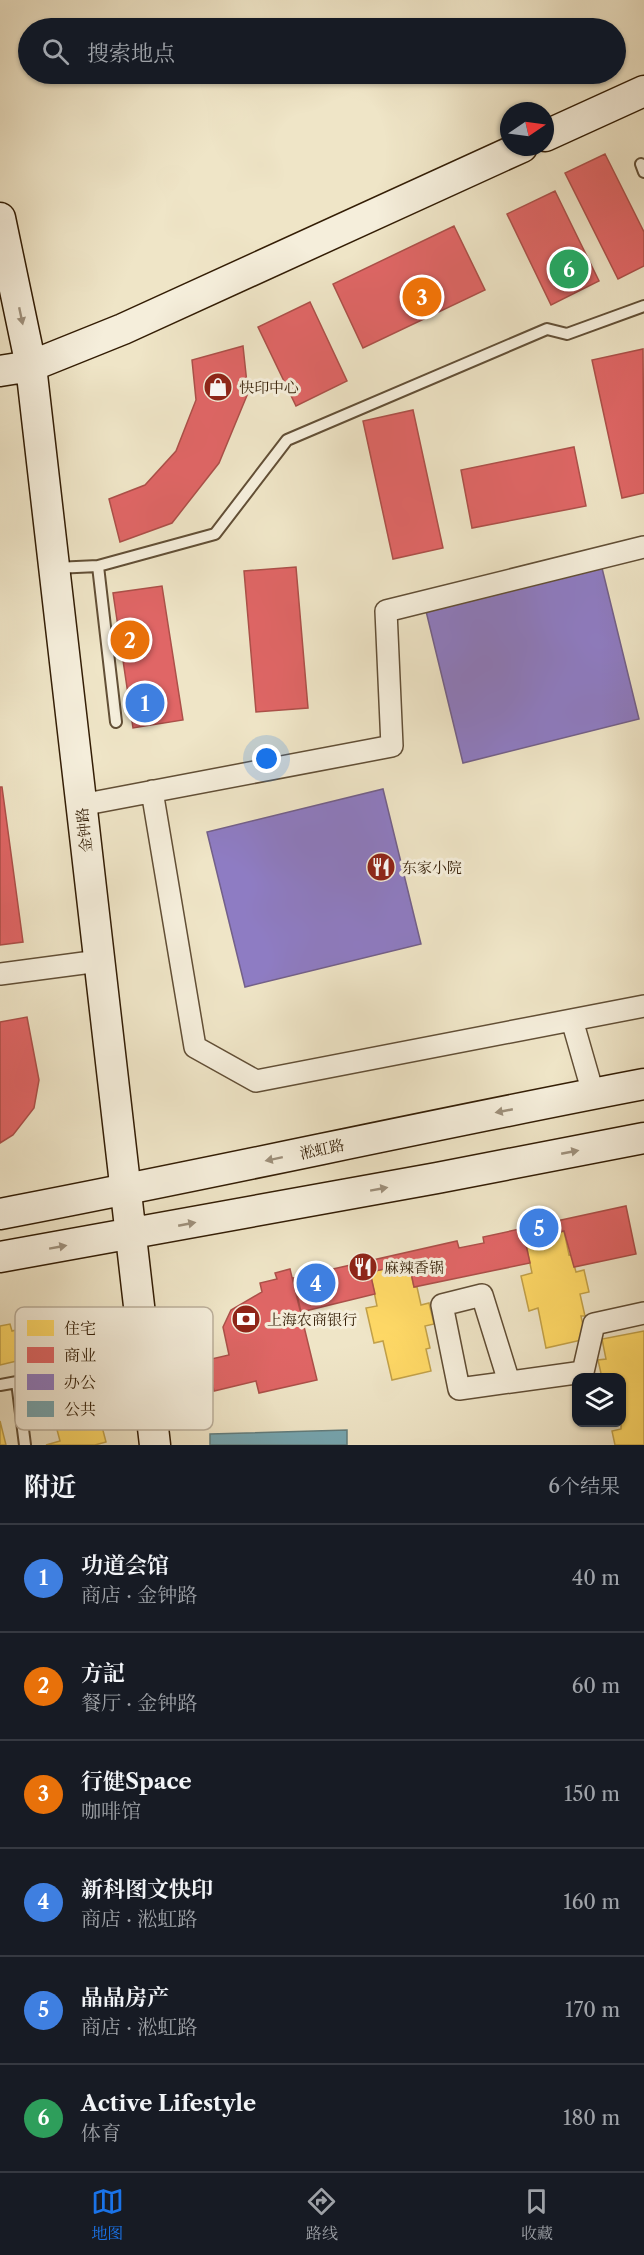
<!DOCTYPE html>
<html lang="zh">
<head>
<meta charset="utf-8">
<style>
  :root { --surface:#171b24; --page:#242831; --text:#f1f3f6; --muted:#9ea1a6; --line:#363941; --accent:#1a73e8 }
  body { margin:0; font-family:"Libre Caslon Text","Noto Serif SC",serif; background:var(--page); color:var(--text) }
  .controls { position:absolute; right:18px; bottom:18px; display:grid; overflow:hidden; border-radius:12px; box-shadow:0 2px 4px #0004 }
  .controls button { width:54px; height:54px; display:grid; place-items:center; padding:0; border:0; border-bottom:2px solid var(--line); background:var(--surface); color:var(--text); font:30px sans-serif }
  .compass { position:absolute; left:500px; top:102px; width:54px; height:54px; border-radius:50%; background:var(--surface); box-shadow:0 2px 4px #0004; rotate:77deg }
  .you { position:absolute; left:267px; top:759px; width:21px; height:21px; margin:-15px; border:4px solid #fff; border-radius:50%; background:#1a73e8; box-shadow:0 0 0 9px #1a73e833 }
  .badge { display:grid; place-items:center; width:39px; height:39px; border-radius:50%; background:var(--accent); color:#fff; font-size:20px; font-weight:700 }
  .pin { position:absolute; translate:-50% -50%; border:3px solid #fff; box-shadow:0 2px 6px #0006 }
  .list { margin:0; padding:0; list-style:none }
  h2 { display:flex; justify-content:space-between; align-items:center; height:78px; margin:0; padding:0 24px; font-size:26px }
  h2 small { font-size:20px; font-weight:400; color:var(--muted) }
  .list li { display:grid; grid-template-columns:39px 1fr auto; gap:18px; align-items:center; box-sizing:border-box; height:108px; padding:0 24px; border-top:2px solid var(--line) }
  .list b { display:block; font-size:22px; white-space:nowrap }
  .list p { margin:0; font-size:20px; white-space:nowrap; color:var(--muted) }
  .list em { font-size:20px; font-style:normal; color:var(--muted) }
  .icon { flex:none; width:33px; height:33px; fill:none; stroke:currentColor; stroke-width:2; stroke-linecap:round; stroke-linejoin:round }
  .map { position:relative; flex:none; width:644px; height:1445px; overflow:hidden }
  .search { position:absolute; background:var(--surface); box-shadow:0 2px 4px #0004; left:18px; right:18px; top:18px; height:66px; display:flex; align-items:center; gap:15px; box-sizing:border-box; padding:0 21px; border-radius:33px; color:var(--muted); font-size:22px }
  .sheet { height:726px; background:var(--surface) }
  nav { display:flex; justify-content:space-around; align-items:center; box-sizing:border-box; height:84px; border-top:2px solid var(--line); background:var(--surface); font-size:16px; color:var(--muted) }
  nav a { display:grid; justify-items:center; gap:3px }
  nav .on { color:var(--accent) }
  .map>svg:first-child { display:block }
</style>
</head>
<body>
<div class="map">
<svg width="644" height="1445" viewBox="0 0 644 1445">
  <rect width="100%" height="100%" fill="#efe5c7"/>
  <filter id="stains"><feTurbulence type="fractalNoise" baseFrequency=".00333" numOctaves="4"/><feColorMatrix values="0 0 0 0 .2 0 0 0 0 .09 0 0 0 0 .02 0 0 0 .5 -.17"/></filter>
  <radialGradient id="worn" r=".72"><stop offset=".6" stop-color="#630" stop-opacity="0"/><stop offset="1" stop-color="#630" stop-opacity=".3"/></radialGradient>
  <path fill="#ffd966" stroke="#c2a149" stroke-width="1.5" d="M 564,1231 L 569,1255 L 571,1254 L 576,1272 L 584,1270 L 589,1292 L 580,1294 L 585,1316 L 581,1316 L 586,1339 L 546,1348 L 538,1308 L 529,1311 L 521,1276 L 532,1273 L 525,1240 Z
    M 409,1264 L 414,1287 L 417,1287 L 421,1305 L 429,1303 L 434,1324 L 425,1326 L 430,1348 L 426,1349 L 431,1371 L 392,1380 L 383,1341 L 374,1343 L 366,1308 L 377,1306 L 370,1272 Z
    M 44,1323 L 48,1338 L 74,1331 L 84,1369 L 54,1377 L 50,1361 L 23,1368 L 21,1360 L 0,1365 L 0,1326 L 10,1324 L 12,1331 Z
    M 644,1331 L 644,1445 L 615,1445 L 612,1431 L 621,1429 L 622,1378 L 602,1378 L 598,1360 L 606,1359 L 602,1339 Z
    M 88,1373 L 106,1442 L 95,1445 L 46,1445 L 60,1441 L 45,1384 Z
    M 0,1421 L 6,1445 L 0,1445 Z"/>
  <path fill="#e06666" stroke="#ac5049" stroke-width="1.5" d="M 605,154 L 644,232 L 644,266 L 618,279 L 565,173 Z
    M 555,191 L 599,281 L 551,305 L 507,214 Z
    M 454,226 L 485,290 L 363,348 L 333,284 Z
    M 310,302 L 347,381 L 296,406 L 258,327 Z
    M 243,346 L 248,393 L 219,463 L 172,523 L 120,542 L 109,499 L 145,485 L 176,451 L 196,400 L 192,360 Z
    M 643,349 L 644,493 L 622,498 L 592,360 Z
    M 413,410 L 443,548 L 393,559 L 363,421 Z
    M 574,447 L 586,506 L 472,528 L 461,470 Z
    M 296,567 L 308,708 L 256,712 L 244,571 Z
    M 162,586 L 183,720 L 133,728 L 113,593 Z
    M 0,787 L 2,787 L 23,942 L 0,945 Z
    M 27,1017 L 39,1080 L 34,1108 L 13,1135 L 0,1143 L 0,1022 Z
    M 626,1206 L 636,1254 L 574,1267 L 564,1231 L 525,1240 L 530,1263 L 414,1287 L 409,1264 L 370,1272 L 375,1294 L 301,1312 L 293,1278 L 457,1241 L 459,1248 L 484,1243 L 483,1237 Z
    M 290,1269 L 317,1380 L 259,1393 L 256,1381 L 214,1391 L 207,1360 L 229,1355 L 223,1327 L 231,1310 L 262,1292 L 260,1283 L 277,1279 L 275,1273 Z"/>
  <path fill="#8e7cc3" stroke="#73608a" stroke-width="1.5" d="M 601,564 L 639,719 L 463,763 L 425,607 Z
    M 383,789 L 421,944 L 245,987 L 207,832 Z"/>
  <path fill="#76a5af" stroke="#627c7c" stroke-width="1.5" d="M 347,1430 L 347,1445 L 210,1445 L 210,1434 Z"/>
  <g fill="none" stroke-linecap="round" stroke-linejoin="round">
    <g stroke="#624f36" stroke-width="14">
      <path id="lane" d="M 641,164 L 644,172
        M 98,566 L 215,534 L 287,440 L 547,329 L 567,334 L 644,306
        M 55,568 L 98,566 L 116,722
        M 0,1385 L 17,1382 L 25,1445"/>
    </g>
    <g stroke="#624f36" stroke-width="24">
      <path id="street" d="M 152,791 L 195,1047 L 256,1081 L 644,1006
        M 81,805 L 392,746 L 386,611 L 644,547
        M 0,974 L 99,961
        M 572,1020 L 593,1093
        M 509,1382 L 482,1295 L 442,1305 L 459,1389 L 583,1372 L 594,1324 L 644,1313"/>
    </g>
    <g stroke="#331d05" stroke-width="33">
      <path id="secondary" d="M 545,136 L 644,91
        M 0,218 L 31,366 L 155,1445
        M 0,371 L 31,366 L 123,329 L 522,147
        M 0,1214 C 215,1173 429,1125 644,1084
        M 0,1257 L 437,1178 L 644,1138"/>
    </g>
    <use href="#lane" stroke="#f5eedb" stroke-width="10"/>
    <use href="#street" stroke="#f5eedb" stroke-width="21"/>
    <use href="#secondary" stroke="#f5eedb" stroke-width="30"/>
  </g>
  <defs><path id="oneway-solid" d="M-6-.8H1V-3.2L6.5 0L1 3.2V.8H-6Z" transform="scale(1.5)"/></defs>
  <g fill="#9e907b">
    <use href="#oneway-solid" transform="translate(21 316) rotate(78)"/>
    <use href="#oneway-solid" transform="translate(504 1111) rotate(169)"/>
    <use href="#oneway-solid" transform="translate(570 1152) rotate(-11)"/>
    <use href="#oneway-solid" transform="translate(274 1159) rotate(168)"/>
    <use href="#oneway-solid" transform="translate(379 1189) rotate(-10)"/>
    <use href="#oneway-solid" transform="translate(187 1224) rotate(-11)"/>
    <use href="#oneway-solid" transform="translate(58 1247) rotate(-10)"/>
  </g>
  <defs>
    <g id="shop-disc" transform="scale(1.5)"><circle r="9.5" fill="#8f2418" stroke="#f5eedb"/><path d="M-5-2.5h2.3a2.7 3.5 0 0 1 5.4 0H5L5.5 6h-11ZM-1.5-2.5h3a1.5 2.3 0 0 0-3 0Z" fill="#fff"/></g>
    <g id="restaurant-disc" transform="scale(1.5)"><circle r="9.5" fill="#8f2418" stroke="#f5eedb"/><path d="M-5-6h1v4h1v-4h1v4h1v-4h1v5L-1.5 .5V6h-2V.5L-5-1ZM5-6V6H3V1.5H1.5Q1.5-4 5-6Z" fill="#fff"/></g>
    <g id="bank-disc" transform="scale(1.5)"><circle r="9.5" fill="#8f2418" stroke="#f5eedb"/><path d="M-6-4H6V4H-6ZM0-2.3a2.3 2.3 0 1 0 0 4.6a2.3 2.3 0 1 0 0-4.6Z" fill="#fff"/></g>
  </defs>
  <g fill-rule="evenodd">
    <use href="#shop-disc" x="218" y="387"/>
    <use href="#restaurant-disc" x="381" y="867"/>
    <use href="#restaurant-disc" x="363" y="1267"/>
    <use href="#bank-disc" x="246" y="1319"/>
  </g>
  <g text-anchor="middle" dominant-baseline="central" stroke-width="6" stroke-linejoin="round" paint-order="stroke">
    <g font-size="15" fill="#331d05" stroke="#f5eedb" text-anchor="start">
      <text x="239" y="387">快印中心</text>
      <text x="402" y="867">东家小院</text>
      <text x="384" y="1267">麻辣香锅</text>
      <text x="267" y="1319">上海农商银行</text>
    </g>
    <g font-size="15" fill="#331d05" stroke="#f5eedb">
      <text transform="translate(84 830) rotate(-96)">金钟路</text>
      <text transform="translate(322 1149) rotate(-12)">淞虹路</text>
    </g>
  </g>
  <rect x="15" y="1307" width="198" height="123" rx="9" fill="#f5eedb" stroke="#bbaf9b" stroke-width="1.5"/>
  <rect x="27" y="1320" width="27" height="16" fill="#ffd966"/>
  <rect x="27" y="1347" width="27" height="16" fill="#e06666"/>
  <rect x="27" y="1374" width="27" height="16" fill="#8e7cc3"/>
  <rect x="27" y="1401" width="27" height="16" fill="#76a5af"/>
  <g font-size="16" fill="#331d05">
    <text x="64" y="1334">住宅</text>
    <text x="64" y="1361">商业</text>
    <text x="64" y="1388">办公</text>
    <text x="64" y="1415">公共</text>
  </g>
  <rect width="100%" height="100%" filter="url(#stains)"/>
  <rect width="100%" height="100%" fill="url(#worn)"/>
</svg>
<div class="controls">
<button><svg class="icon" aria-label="layers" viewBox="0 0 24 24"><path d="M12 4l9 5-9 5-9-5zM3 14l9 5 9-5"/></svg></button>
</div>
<svg class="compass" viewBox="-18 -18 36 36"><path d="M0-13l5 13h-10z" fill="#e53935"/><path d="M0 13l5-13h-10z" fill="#9ea1a6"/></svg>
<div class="you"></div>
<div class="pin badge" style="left:145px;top:703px;background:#3f7fe0">1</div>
<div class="pin badge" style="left:130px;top:640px;background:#e8710a">2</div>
<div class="pin badge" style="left:422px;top:297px;background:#e8710a">3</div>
<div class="pin badge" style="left:316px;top:1283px;background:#3f7fe0">4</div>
<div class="pin badge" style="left:539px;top:1228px;background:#3f7fe0">5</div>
<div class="pin badge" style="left:569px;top:269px;background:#2e9e5b">6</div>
<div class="search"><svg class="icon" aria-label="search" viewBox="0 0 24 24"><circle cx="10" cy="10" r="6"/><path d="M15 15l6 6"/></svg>搜索地点</div>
</div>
<section class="sheet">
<h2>附近<small>6个结果</small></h2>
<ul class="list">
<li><span class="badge" style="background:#3f7fe0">1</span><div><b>功道会馆</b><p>商店 · 金钟路</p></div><em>40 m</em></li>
<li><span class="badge" style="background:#e8710a">2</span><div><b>方記</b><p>餐厅 · 金钟路</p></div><em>60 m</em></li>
<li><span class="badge" style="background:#e8710a">3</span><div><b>行健Space</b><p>咖啡馆</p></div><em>150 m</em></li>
<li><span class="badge" style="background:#3f7fe0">4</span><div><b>新科图文快印</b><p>商店 · 淞虹路</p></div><em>160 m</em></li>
<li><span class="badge" style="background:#3f7fe0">5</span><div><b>晶晶房产</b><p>商店 · 淞虹路</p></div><em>170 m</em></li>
<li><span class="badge" style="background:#2e9e5b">6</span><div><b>Active Lifestyle</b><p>体育</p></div><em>180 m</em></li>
</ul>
</section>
<nav>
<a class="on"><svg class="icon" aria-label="map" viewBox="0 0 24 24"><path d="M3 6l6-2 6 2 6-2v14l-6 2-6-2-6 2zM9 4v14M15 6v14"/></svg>地图</a>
<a><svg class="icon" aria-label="directions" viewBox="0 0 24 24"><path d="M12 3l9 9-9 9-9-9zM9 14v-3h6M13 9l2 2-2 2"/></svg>路线</a>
<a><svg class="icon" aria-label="saved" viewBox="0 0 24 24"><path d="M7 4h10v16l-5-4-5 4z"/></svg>收藏</a>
</nav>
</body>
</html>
